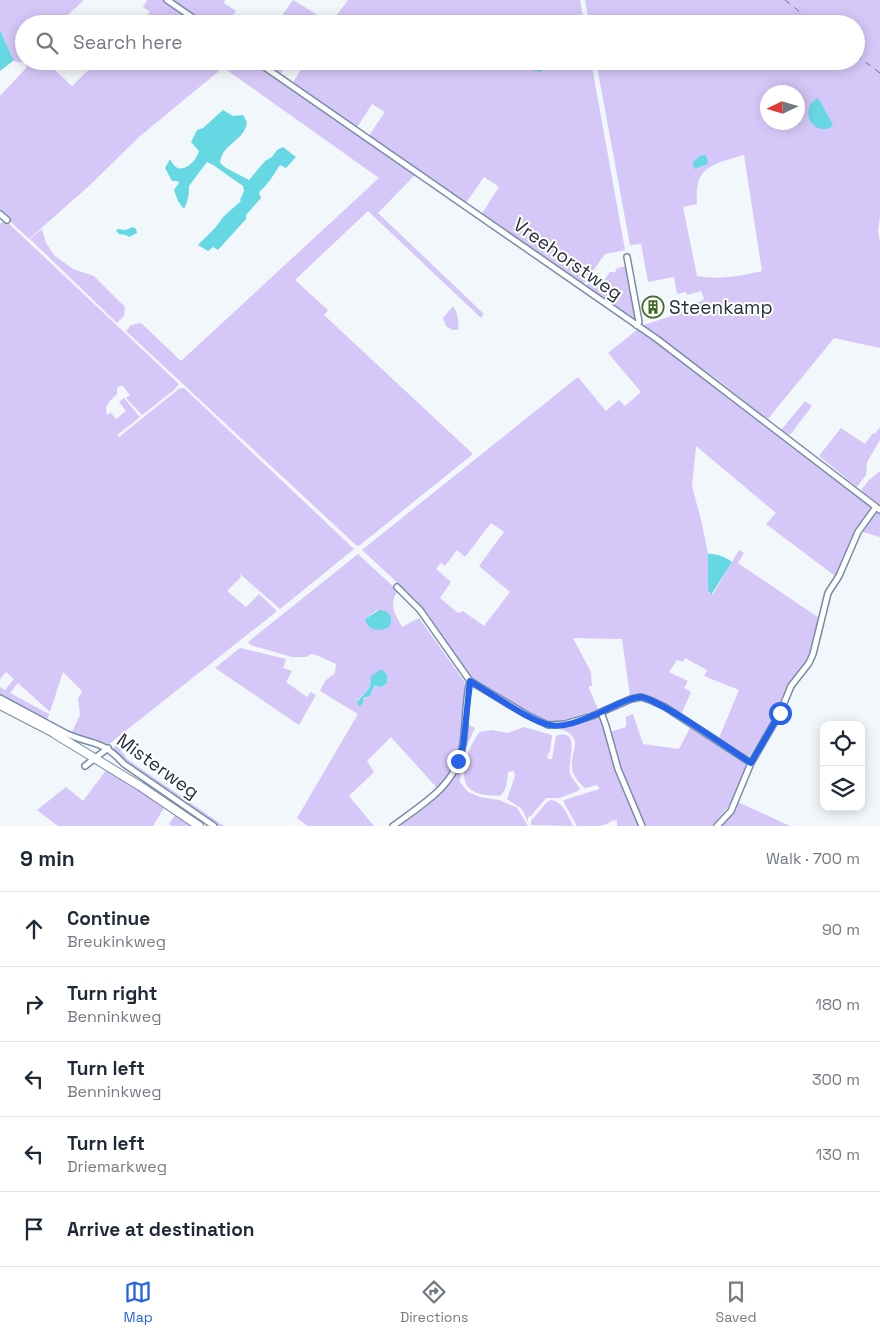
<!DOCTYPE html>
<html lang="en">
<head>
<meta charset="utf-8">
<style>
  :root { --surface:#fff; --page:#f2f2f3; --text:#1f2937; --muted:#747a83; --line:#e0e1e3; --accent:#2563eb }
  body { margin:0; font-family:"Space Grotesk",sans-serif; background:var(--page); color:var(--text) }
  .controls { position:absolute; right:15px; bottom:15px; display:grid; overflow:hidden; border-radius:10px; box-shadow:0 2px 12px #0003 }
  .controls button { width:45px; height:45px; display:grid; place-items:center; padding:0; border:0; border-bottom:1px solid var(--line); background:var(--surface); color:var(--text); font:25px sans-serif }
  .compass { position:absolute; left:760px; top:85px; width:45px; height:45px; border-radius:50%; background:var(--surface); box-shadow:0 2px 12px #0003; rotate:266deg }
  .stop { position:absolute; width:15px; height:15px; margin:-11px; border:4px solid #2563eb; border-radius:50%; background:#fff }
  .stop.end { background:#2563eb; border-color:#fff; box-shadow:0 1px 5px #0008 }
  .list { margin:0; padding:0; list-style:none }
  h2 { display:flex; justify-content:space-between; align-items:center; height:65px; margin:0; padding:0 20px; font-size:21px }
  h2 small { font-size:16px; font-weight:400; color:var(--muted) }
  .list li { display:grid; grid-template-columns:32px 1fr auto; gap:15px; align-items:center; box-sizing:border-box; height:75px; padding:0 20px; border-top:1px solid var(--line) }
  .list b { display:block; font-size:19px; white-space:nowrap }
  .list p { margin:0; font-size:16px; white-space:nowrap; color:var(--muted) }
  .list em { font-size:16px; font-style:normal; color:var(--muted) }
  .icon { flex:none; width:28px; height:28px; fill:none; stroke:currentColor; stroke-width:2; stroke-linecap:round; stroke-linejoin:round }
  .map { position:relative; flex:none; width:880px; height:826px; overflow:hidden }
  .search { position:absolute; background:var(--surface); box-shadow:0 2px 12px #0003; left:15px; right:15px; top:15px; height:55px; display:flex; align-items:center; gap:12px; box-sizing:border-box; padding:0 18px; border-radius:28px; color:var(--muted); font-size:19px }
  .sheet { height:440px; background:var(--surface) }
  nav { display:flex; justify-content:space-around; align-items:center; box-sizing:border-box; height:70px; border-top:1px solid var(--line); background:var(--surface); font-size:14px; color:var(--muted) }
  nav a { display:grid; justify-items:center; gap:2px }
  nav .on { color:var(--accent) }
  .map>svg:first-child { display:block }
</style>
</head>
<body>
<div class="map">
<svg width="880" height="826" viewBox="0 0 880 826">
  <rect width="100%" height="100%" fill="#f2f7fc"/>
  <path fill="#d5c7f8" fill-rule="evenodd" d="M 0,0 L 84,0 L 58,24 L 24,24 L 24,61 L 45,61 L 72,86 L 98,61 L 253,61 L 416,174 L 378,213 L 484,314 L 481,318 L 368,211 L 295,280 L 328,310 L 324,315 L 473,454 L 360,545 L 357,546 L 126,331 L 131,325 L 141,323 L 181,361 L 379,178 L 224,68 L 225,66 L 139,137 L 90,185 L 29,239 L 0,212 L 0,96 L 27,67 L 25,63 L 13,61 L 13,59 L 0,30 Z
    M 147,0 L 164,0 L 199,24 L 137,24 L 150,12 L 143,7 Z
    M 170,0 L 225,0 L 224,3 L 236,11 L 226,24 L 223,24 L 215,18 L 210,24 L 204,24 Z
    M 293,0 L 331,23 L 348,0 L 580,0 L 584,24 L 276,24 Z
    M 585,0 L 880,0 L 880,215 L 878,231 L 880,242 L 880,348 L 834,338 L 768,419 L 714,377 L 644,327 L 644,325 L 677,314 L 676,309 L 701,301 L 704,299 L 701,291 L 687,295 L 686,292 L 677,294 L 674,277 L 648,282 L 641,244 L 630,245 L 596,61 L 856,61 L 856,24 L 589,24 ZM 768,92 L 798,92 L 798,122 L 768,122 ZM 744,155 L 762,271 C 740,276 720,280 697,276 L 683,207 L 697,204 C 697,198 696,190 698,184 C 701,164 728,160 744,155 Z
    M 258,61 L 289,61 L 279,76 Z
    M 306,61 L 591,61 L 625,250 L 605,254 L 583,285 L 481,215 L 499,187 L 484,177 L 466,203 L 368,137 L 385,112 L 372,104 L 356,129 L 292,84 Z
    M 5,220 L 179,384 L 174,390 L 142,415 L 126,398 L 130,395 L 122,385 L 117,388 L 117,394 C 110,401 104,405 107,415 L 111,413 L 116,419 L 126,411 L 119,402 L 124,398 L 140,417 L 117,435 L 119,437 L 180,388 L 184,388 L 354,549 L 280,609 L 240,574 L 241,577 L 227,591 L 246,607 L 259,594 L 276,610 L 276,612 L 109,744 L 71,734 L 80,715 L 78,699 L 82,691 L 63,672 L 50,712 L 18,683 L 10,693 L 49,714 L 47,721 L 0,695 L 0,687 L 5,690 L 14,679 L 6,672 L 0,679 L 0,224 Z
    M 42,229 L 46,243 L 55,256 L 73,269 L 94,276 L 125,307 L 124,316 L 117,323 L 30,239 Z
    M 627,266 L 637,320 L 634,321 L 585,288 L 594,273 L 599,276 L 597,280 L 602,283 L 610,272 L 615,272 L 617,268 Z
    M 453,306 C 458,313 459,322 458,330 L 453,330 L 446,326 L 443,318 Z
    M 638,329 L 697,371 L 873,508 C 856,529 850,554 835,576 L 766,524 L 776,513 L 696,446 L 692,486 L 702,524 L 708,554 L 709,594 L 713,594 L 739,550 L 744,553 L 738,563 L 819,618 L 811,651 L 808,658 L 788,684 L 773,718 L 749,757 L 719,738 L 739,690 L 704,676 L 707,670 L 685,658 L 683,662 L 677,660 L 669,672 L 688,681 L 684,688 L 691,692 L 681,715 L 646,696 L 640,695 L 630,696 L 622,639 L 573,638 L 591,672 L 592,686 L 589,686 L 589,688 L 598,709 C 582,714 560,727 543,722 L 473,679 L 467,673 L 429,616 L 415,599 L 362,550 L 578,377 L 606,411 L 619,400 L 625,406 L 641,392 L 608,353 ZM 491,523 L 504,532 L 479,566 L 510,592 L 484,626 L 463,611 L 458,613 L 440,598 L 451,582 L 436,569 L 441,563 L 445,566 L 457,550 L 465,557 Z
    M 805,401 L 812,406 L 790,435 L 781,430 Z
    M 880,427 L 880,440 L 867,462 L 866,475 L 857,487 L 819,456 L 841,428 L 865,444 L 873,433 L 875,434 Z
    M 880,471 L 880,505 L 861,490 L 869,480 Z
    M 877,511 L 880,514 L 880,537 L 863,532 Z
    M 358,554 L 398,591 C 388,604 395,614 402,627 L 419,618 L 464,681 L 466,687 L 459,747 L 449,773 L 438,789 L 391,737 L 367,761 L 374,772 L 349,796 L 374,826 L 308,826 L 297,818 L 358,714 L 320,691 L 325,681 L 335,673 L 336,664 L 316,655 L 311,654 L 306,657 L 292,657 L 251,645 L 248,642 ZM 377,610 L 391,617 L 392,621 L 365,619 ZM 385,671 L 387,681 L 380,687 L 373,687 C 371,697 367,699 357,701 L 370,687 L 371,676 Z
    M 240,648 L 286,659 L 283,668 L 292,671 L 286,682 L 307,697 L 311,692 L 316,695 L 299,725 L 215,668 Z
    M 633,714 L 643,744 L 679,749 L 690,728 L 747,765 L 731,803 L 712,826 L 644,826 L 623,776 L 610,732 L 626,727 L 626,717 Z
    M 601,716 L 639,826 L 617,826 L 617,821 L 613,820 L 607,824 L 599,826 L 577,826 L 564,803 L 564,800 L 599,789 L 599,787 L 597,785 L 585,788 C 579,783 573,776 572,768 C 570,748 587,737 557,728 Z
    M 467,724 L 475,728 L 464,752 L 464,751 Z
    M 524,727 L 552,735 L 550,751 L 547,757 L 548,759 L 552,759 L 556,736 C 582,727 567,762 570,773 C 572,780 578,784 580,790 L 560,798 L 546,798 L 531,816 L 528,817 L 528,822 L 522,809 L 507,799 L 515,776 L 514,771 L 508,772 C 507,780 507,791 500,796 C 490,795 478,796 470,789 C 456,778 470,742 480,732 L 491,730 L 508,733 Z
    M 116,744 L 127,759 L 224,826 L 217,826 L 126,764 L 114,750 L 114,747 Z
    M 461,761 L 460,782 L 468,792 L 480,797 L 499,800 L 520,809 L 517,808 L 528,826 L 400,826 C 430,805 445,796 461,761 Z
    M 107,769 L 164,808 L 153,826 L 58,826 L 37,810 L 66,787 L 83,801 Z
    M 551,800 C 564,802 568,816 573,826 L 531,825 L 531,821 L 547,802 Z
    M 738,802 L 790,826 L 720,826 Z
    M 175,815 L 191,826 L 172,826 L 169,824 Z"/>
  <path fill="#65d8e3" d="M 0,30 L 13,59 L 13,61 L 0,71 Z
    M 522,61 L 531,61 C 537,69 542,63 549,61 L 541,72 L 526,69 L 521,65 Z
    M 817,98 L 820,101 L 833,125 L 830,128 C 810,134 800,110 817,98 Z
    M 223,110 L 233,116 L 243,115 L 247,122 C 245,141 222,143 220,163 L 226,168 L 249,180 L 265,161 L 272,157 L 277,150 L 283,147 L 296,157 L 286,168 L 280,165 C 274,174 267,186 259,192 L 261,198 L 246,215 L 246,219 L 218,250 L 213,247 L 208,251 L 198,245 L 215,228 L 224,216 L 241,201 L 240,200 L 244,191 L 243,186 C 237,182 212,163 207,162 L 189,186 C 189,196 188,201 184,209 L 178,201 L 174,190 L 179,183 L 178,181 L 172,181 L 165,168 L 170,159 C 172,162 174,167 178,168 C 187,171 197,159 199,151 L 191,142 L 197,130 L 203,128 Z
    M 705,155 L 707,157 L 708,164 L 694,169 L 693,162 L 700,156 Z
    M 133,227 L 136,229 L 137,233 L 129,237 L 126,235 L 119,234 L 116,231 L 118,229 L 125,230 Z
    M 708,554 C 716,553 725,557 732,562 L 711,595 L 708,590 Z
    M 379,610 C 389,610 395,618 389,627 C 379,632 368,631 365,619 Z
    M 380,670 L 383,670 L 387,675 L 387,683 L 381,687 L 374,686 L 370,696 L 364,698 L 362,704 L 359,707 L 357,702 L 370,687 L 371,676 Z"/>
  <g fill="none" stroke-linecap="round" stroke-linejoin="round">
    <g stroke="#778da6" stroke-width="8">
      <path id="street" d="M 167,0 L 202,24
        M 256,61 L 657,339 L 880,510
        M 0,214 L 7,220
        M 627,257 L 639,322 L 636,325
        M 397,587 L 420,610 L 470,681 L 527,715 L 548,725 L 565,724 L 592,716 L 631,699 L 641,697 L 650,700 L 665,707 L 751,763
        M 0,698 L 67,734 C 95,746 101,739 124,764 L 214,826
        M 601,712 L 606,726 L 618,769 L 642,826
        M 85,766 L 108,748
        M 393,826 C 424,803 458,785 463,743 C 466,722 465,701 470,681
        M 717,826 L 731,811 L 751,763 L 780,713 L 791,686 L 809,663 L 813,654 L 828,593 L 839,576 L 858,532 L 876,507"/>
    </g>
    <g stroke="#778da6" stroke-width="10">
      <path id="primary" d="M 0,705 L 58,735
        M 55,734 L 140,786 L 199,826"/>
    </g>
    <use href="#street" stroke="#fff" stroke-width="5"/>
    <use href="#primary" stroke="#fff" stroke-width="8"/>
    <path stroke="#6b737b" stroke-width="1" stroke-dasharray="6 6" stroke-linecap="butt" d="M 785,0 L 815,24
      M 856,55 L 880,73"/>
  </g>
  <g fill="none" stroke-linecap="round" stroke-linejoin="round">
    <path stroke="#2563eb" stroke-width="6" d="M 458,761 L 463,746 L 470,681 C 489,692 531,722 550,725 C 564,728 582,720 594,715 C 608,710 625,698 640,697 C 657,697 732,751 751,763 L 780,713"/>
  </g>
  <defs>
    <g id="building-ring" transform="scale(1.125)"><circle r="9.5" fill="#fff" stroke="#446b26" stroke-width="1.5"/><path d="M-4-6H4V6H1V3H-1V6H-4ZM-2.5-4.3h1.7v1.8h-1.7ZM.8-4.3h1.7v1.8H.8ZM-2.5-1h1.7V.8h-1.7ZM.8-1h1.7V.8H.8Z" fill="#446b26"/></g>
  </defs>
  <g fill-rule="evenodd">
    <use href="#building-ring" x="653" y="307"/>
  </g>
  <g text-anchor="middle" dominant-baseline="central" stroke-width="4" stroke-linejoin="round" paint-order="stroke">
    <g font-size="19" fill="#26303a" stroke="#fff">
      <text transform="translate(568 259) rotate(35)">Vreehorstweg</text>
      <text transform="translate(158 766) rotate(36)">Misterweg</text>
    </g>
    <g font-size="19" fill="#26303a" stroke="#fff" text-anchor="start">
      <text x="669" y="307">Steenkamp</text>
    </g>
  </g>
</svg>
<div class="controls">
<button><svg class="icon" aria-label="locate" viewBox="0 0 24 24"><circle cx="12" cy="12" r="6"/><path d="M12 2v4M12 18v4M2 12h4M18 12h4"/></svg></button>
<button><svg class="icon" aria-label="layers" viewBox="0 0 24 24"><path d="M12 4l9 5-9 5-9-5zM3 14l9 5 9-5"/></svg></button>
</div>
<svg class="compass" viewBox="-18 -18 36 36"><path d="M0-13l5 13h-10z" fill="#e53935"/><path d="M0 13l5-13h-10z" fill="#747a83"/></svg>
<div class="stop" style="left:780px;top:713px"></div>
<div class="stop end" style="left:458px;top:761px"></div>
<div class="search"><svg class="icon" aria-label="search" viewBox="0 0 24 24"><circle cx="10" cy="10" r="6"/><path d="M15 15l6 6"/></svg>Search here</div>
</div>
<section class="sheet">
<h2>9 min<small>Walk · 700 m</small></h2>
<ul class="list">
<li><svg class="icon" aria-label="ahead" viewBox="0 0 24 24"><path d="M12 20V5M6 11l6-6 6 6"/></svg><div><b>Continue</b><p>Breukinkweg</p></div><em>90 m</em></li>
<li><svg class="icon" aria-label="right" viewBox="0 0 24 24"><path d="M7 20v-9h11M14 6l5 5-5 5"/></svg><div><b>Turn right</b><p>Benninkweg</p></div><em>180 m</em></li>
<li><svg class="icon" aria-label="left" viewBox="0 0 24 24"><path d="M17 20v-9H6M10 6l-5 5 5 5"/></svg><div><b>Turn left</b><p>Benninkweg</p></div><em>300 m</em></li>
<li><svg class="icon" aria-label="left" viewBox="0 0 24 24"><path d="M17 20v-9H6M10 6l-5 5 5 5"/></svg><div><b>Turn left</b><p>Driemarkweg</p></div><em>130 m</em></li>
<li><svg class="icon" aria-label="arrive" viewBox="0 0 24 24"><path d="M6 21V4h12l-3 4 3 4H6"/></svg><div><b>Arrive at destination</b></div></li>
</ul>
</section>
<nav>
<a class="on"><svg class="icon" aria-label="map" viewBox="0 0 24 24"><path d="M3 6l6-2 6 2 6-2v14l-6 2-6-2-6 2zM9 4v14M15 6v14"/></svg>Map</a>
<a><svg class="icon" aria-label="directions" viewBox="0 0 24 24"><path d="M12 3l9 9-9 9-9-9zM9 14v-3h6M13 9l2 2-2 2"/></svg>Directions</a>
<a><svg class="icon" aria-label="saved" viewBox="0 0 24 24"><path d="M7 4h10v16l-5-4-5 4z"/></svg>Saved</a>
</nav>
</body>
</html>
